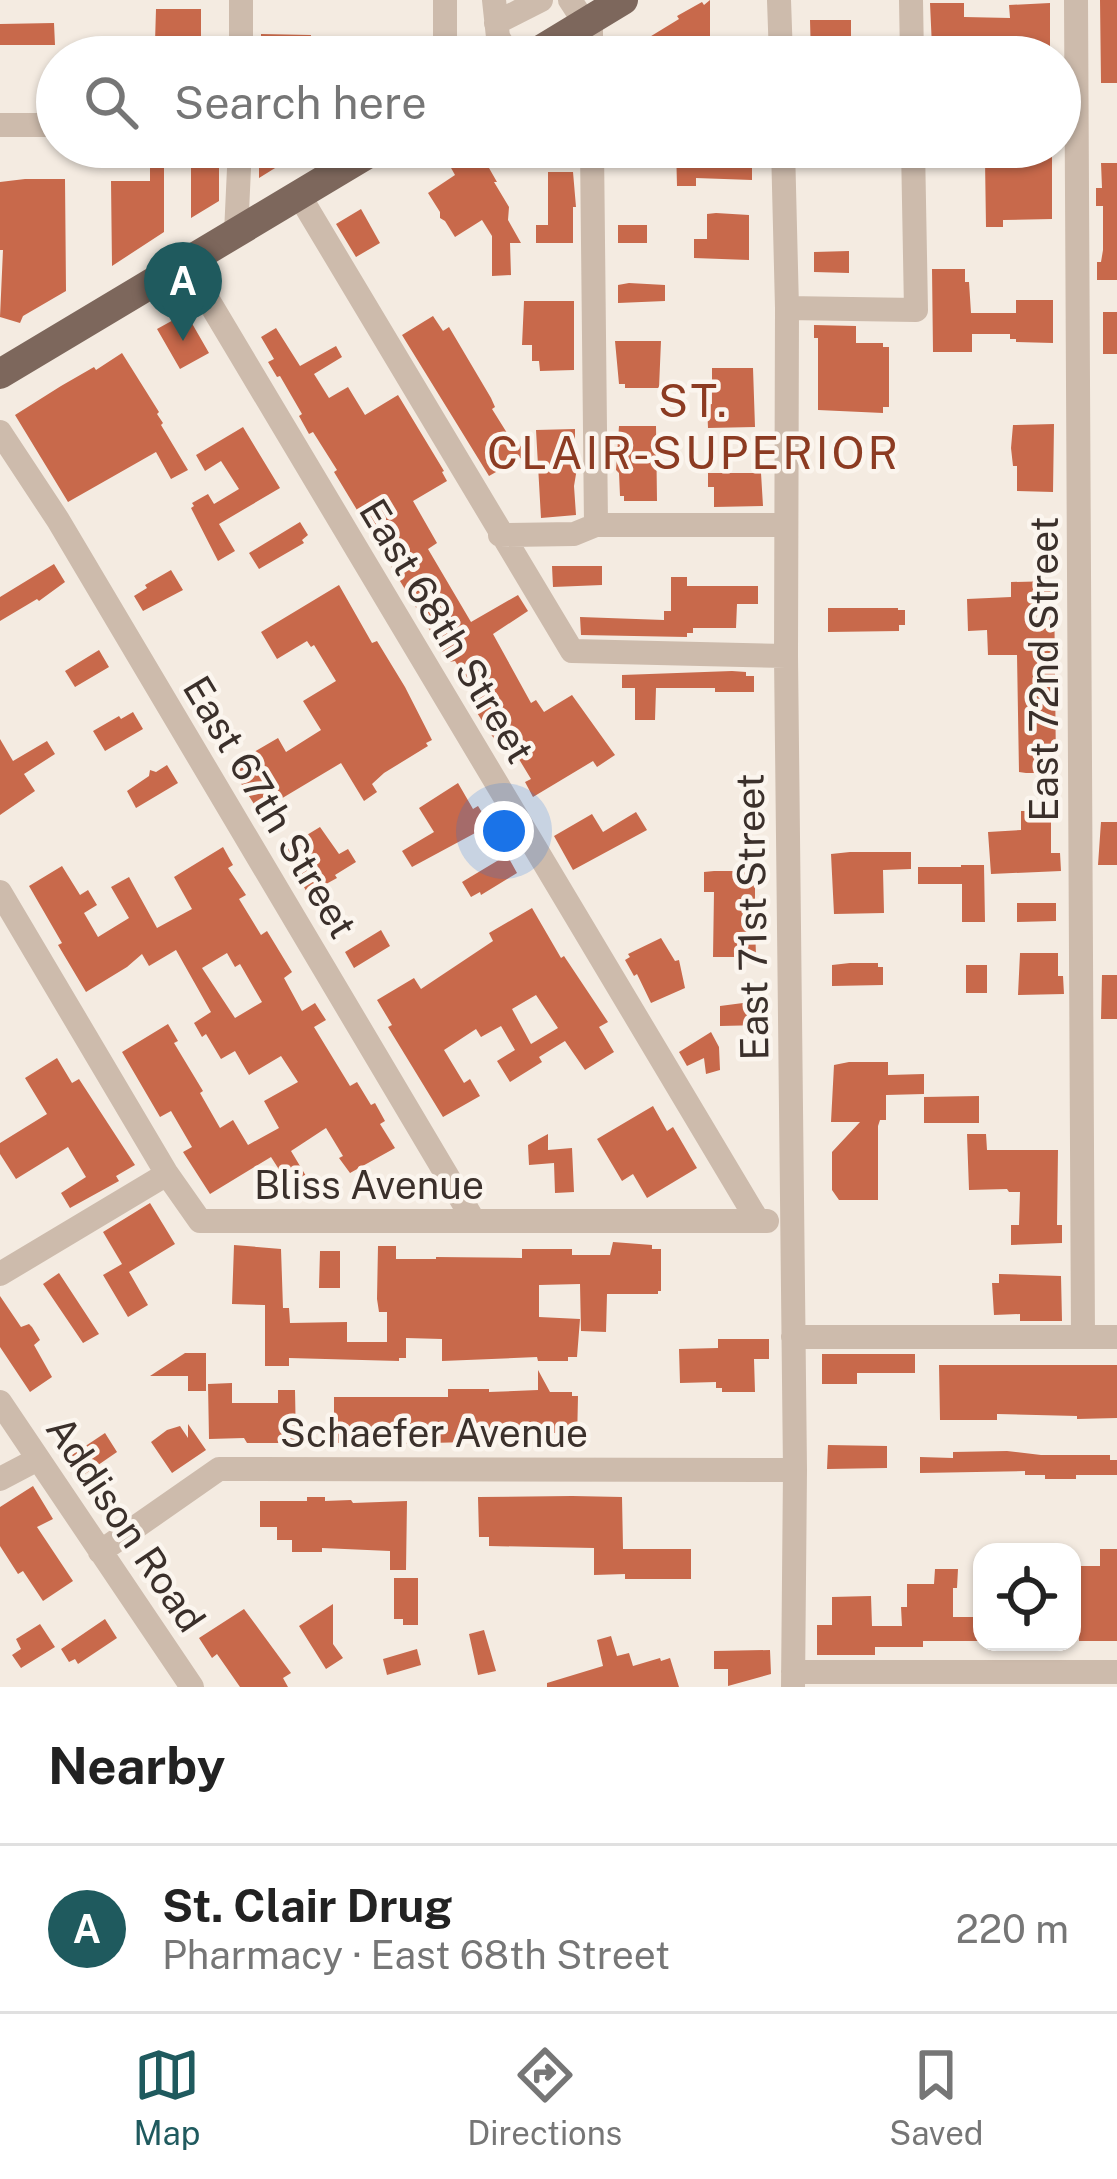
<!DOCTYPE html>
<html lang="en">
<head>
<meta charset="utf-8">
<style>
  :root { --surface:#fff; --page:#f2f2f2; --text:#222; --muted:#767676; --line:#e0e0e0; --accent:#1f5a5e }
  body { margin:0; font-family:"Public Sans",sans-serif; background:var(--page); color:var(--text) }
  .controls { position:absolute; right:36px; bottom:36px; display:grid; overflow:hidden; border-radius:24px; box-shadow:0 3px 9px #0004 }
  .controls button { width:108px; height:108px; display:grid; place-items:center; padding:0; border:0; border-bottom:3px solid var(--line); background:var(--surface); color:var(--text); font:60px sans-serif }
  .you { position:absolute; left:504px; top:831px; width:42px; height:42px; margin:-30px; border:9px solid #fff; border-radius:50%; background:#1a73e8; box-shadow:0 0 0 18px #1a73e833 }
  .badge { display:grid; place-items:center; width:78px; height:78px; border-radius:50%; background:var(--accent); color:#fff; font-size:39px; font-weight:700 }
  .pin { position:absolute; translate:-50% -99px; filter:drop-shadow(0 3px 6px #0008) }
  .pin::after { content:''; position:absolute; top:63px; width:42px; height:36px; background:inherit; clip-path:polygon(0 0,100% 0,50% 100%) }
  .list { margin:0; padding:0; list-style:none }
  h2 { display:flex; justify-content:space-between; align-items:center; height:156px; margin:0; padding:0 48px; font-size:51px }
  h2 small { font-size:39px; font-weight:400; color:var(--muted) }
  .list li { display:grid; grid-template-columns:78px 1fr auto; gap:36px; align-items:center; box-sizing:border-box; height:168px; padding:0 48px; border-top:3px solid var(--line) }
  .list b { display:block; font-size:45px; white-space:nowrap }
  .list p { margin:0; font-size:39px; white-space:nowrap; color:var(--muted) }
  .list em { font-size:39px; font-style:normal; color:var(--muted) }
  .icon { flex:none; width:66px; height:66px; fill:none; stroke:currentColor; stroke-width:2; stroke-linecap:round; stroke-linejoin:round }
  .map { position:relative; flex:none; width:1117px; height:1687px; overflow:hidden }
  .search { position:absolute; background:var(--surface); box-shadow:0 3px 9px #0004; left:36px; right:36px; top:36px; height:132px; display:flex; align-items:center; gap:30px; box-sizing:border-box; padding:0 42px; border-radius:66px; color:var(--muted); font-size:45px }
  .sheet { height:324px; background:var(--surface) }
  nav { display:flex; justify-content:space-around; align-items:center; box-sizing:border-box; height:168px; border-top:3px solid var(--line); background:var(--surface); font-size:33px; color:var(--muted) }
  nav a { display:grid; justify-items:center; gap:6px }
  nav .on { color:var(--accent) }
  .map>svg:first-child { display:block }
</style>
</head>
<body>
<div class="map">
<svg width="1117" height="1687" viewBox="0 0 1117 1687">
  <rect width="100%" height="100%" fill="#f4ebe1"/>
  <path fill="#c8694b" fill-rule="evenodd" d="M 710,0 L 710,57 L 643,57 L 643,41 L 679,19 L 677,16 L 702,2 L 704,5 Z
    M 1100,0 L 1117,0 L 1117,83 L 1101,83 Z
    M 930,3 L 964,3 L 964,17 L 1010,18 L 1009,5 L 1050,3 L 1050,57 L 935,57 L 936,47 L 932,47 Z
    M 156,9 L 201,9 L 201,42 L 213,43 L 212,57 L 112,57 L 112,43 L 155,42 Z
    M 810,20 L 851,20 L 851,57 L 811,57 Z
    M 54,23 L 55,45 L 0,45 L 0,24 Z
    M 261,34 L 311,35 L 311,57 L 261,57 Z
    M 191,147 L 219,147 L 219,201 L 191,218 Z
    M 259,147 L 288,147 L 288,160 L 259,178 Z
    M 466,147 L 477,147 L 497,182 L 494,182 L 509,207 L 508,220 L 521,243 L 510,243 L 511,275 L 492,276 L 492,236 L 482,220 L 455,237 L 445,221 L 440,218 L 440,212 L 428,193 L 455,175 L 446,159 Z
    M 676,147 L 752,147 L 752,180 L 696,178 L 696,186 L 677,186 Z
    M 1052,152 L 1052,219 L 1003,220 L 1003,227 L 986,227 L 985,160 L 1012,160 L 1012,158 L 1016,158 L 1016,153 Z
    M 1101,163 L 1117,163 L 1117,280 L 1097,280 L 1097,262 L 1101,262 L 1103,250 L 1103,206 L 1096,206 L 1096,188 L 1102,188 Z
    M 150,166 L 164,167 L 164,232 L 112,266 L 111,181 L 150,181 Z
    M 548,172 L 573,172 L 576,207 L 573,207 L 573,243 L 536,243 L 536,225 L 548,225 Z
    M 25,179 L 65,179 L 66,291 L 23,316 L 20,323 L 0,317 L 3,250 L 0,250 L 0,182 Z
    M 361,209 L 380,243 L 356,257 L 336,224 Z
    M 716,213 L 749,215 L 749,260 L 694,258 L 694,239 L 707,239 L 707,214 Z
    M 618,225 L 647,225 L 647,243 L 618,243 Z
    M 849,251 L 849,273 L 814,272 L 814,252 Z
    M 932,269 L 965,269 L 965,282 L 969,282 L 971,313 L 1016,313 L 1016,300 L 1053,300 L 1053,343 L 1016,342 L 1016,339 L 1010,339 L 1010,334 L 972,334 L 972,352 L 933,352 Z
    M 629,283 L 665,285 L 665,301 L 618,303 L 618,285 Z
    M 524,301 L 574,301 L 574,370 L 540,371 L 539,361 L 532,361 L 532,345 L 522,345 Z
    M 1103,312 L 1117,312 L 1117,354 L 1103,354 Z
    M 186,313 L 209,353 L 180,369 L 157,329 Z
    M 433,316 L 443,331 L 449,327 L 491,398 L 495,407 L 492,409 L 512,441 L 516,439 L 526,455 L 489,476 L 402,335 Z
    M 814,325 L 856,326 L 856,343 L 883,343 L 883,347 L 889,347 L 889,407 L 883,407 L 883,413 L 818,410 L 818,338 L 814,338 Z
    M 276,328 L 300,366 L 336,346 L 342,357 L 314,374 L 329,398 L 348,387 L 365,415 L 398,395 L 444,471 L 442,472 L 447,481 L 413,501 L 437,543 L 428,549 L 471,622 L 518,595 L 528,611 L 493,634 L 531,703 L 536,700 L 544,712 L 572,695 L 615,755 L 597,767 L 593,761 L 533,797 L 525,782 L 531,779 L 508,741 L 499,746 L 484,724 L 471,703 L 478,699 L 455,661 L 449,662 L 334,472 L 337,470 L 313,432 L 309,434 L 299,416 L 302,414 L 280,376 L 277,377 L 268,362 L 274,359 L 261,337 Z
    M 615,341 L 661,341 L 659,388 L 625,388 L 625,384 L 619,384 Z
    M 122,353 L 159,412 L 157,414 L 163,423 L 161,425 L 188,470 L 171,479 L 156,452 L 68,502 L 15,415 L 61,386 L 94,367 L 96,370 Z
    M 712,368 L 753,368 L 755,427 L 708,428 L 707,405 L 712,404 Z
    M 1054,424 L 1053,492 L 1017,491 L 1017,466 L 1013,466 L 1011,448 L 1013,425 Z
    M 619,426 L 656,426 L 657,501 L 624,501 L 624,496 L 620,496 L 619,473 L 616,470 Z
    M 243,427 L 280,488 L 219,524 L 235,551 L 218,561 L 191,508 L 194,506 L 192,503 L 208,494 L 214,504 L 239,489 L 221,461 L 205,471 L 196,455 Z
    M 575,429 L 575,456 L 579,456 L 574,486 L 576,515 L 541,518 L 536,430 Z
    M 708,473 L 761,473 L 763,506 L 714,507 L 714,487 L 708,487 Z
    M 300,522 L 308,535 L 302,540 L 304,543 L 259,569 L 249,553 Z
    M 54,564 L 65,582 L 39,601 L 37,599 L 0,621 L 0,597 Z
    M 552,566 L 602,566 L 602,585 L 553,587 Z
    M 171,570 L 183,590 L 143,611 L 134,596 L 147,588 L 145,585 Z
    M 671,577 L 687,577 L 687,586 L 758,586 L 758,604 L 737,604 L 736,628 L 693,628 L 693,633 L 687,633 L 687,637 L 581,635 L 580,617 L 664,620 L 664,611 L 671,611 Z
    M 1054,581 L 1056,768 L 1055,773 L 1026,773 L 1019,772 L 1017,655 L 988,655 L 987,630 L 968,631 L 967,599 L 1011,597 L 1011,582 Z
    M 339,585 L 372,643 L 377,641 L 405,687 L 432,740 L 426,743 L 428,746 L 384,773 L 372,784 L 377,792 L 364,801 L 341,763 L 259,812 L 230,766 L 278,738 L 286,752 L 321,730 L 303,701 L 336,681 L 314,645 L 311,647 L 307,641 L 277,659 L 261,632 Z
    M 828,608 L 898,608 L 898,610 L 905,610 L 905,625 L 899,625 L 899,631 L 828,632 Z
    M 99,650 L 109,667 L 75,687 L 65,671 Z
    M 732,671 L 746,672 L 746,676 L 754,676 L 754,692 L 715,692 L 715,688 L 656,688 L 655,720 L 635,720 L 635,688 L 622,688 L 622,675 Z
    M 133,712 L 143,729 L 105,751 L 93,731 L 119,716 L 121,719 Z
    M 0,739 L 13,761 L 47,741 L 55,754 L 24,774 L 35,791 L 0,815 Z
    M 167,765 L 178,783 L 136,808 L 127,791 L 149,776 L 150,770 L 156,772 Z
    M 458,783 L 473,809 L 478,806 L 490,825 L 412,867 L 402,851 L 434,832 L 419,808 Z
    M 1021,811 L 1046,811 L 1046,819 L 1051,819 L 1051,853 L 1060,853 L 1061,871 L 991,874 L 988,832 L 1021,830 Z
    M 636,812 L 647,830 L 573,870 L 554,836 L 592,814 L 603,832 Z
    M 1101,822 L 1117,822 L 1117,865 L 1098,865 Z
    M 320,827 L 339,854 L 348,849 L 356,862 L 335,875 L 337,878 L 308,894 L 282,850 Z
    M 223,847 L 233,865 L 228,868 L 246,895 L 239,899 L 261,935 L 267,931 L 292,972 L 284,978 L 302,1011 L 315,1003 L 326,1020 L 314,1027 L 350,1086 L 357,1082 L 371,1105 L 375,1103 L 385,1121 L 380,1124 L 395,1148 L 350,1173 L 339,1158 L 343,1156 L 326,1128 L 291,1151 L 312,1186 L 296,1196 L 271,1157 L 210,1194 L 183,1152 L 192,1147 L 171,1111 L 160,1117 L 122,1052 L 168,1024 L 178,1041 L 174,1043 L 203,1091 L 200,1093 L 220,1128 L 233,1120 L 248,1145 L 279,1128 L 264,1101 L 298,1082 L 281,1056 L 249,1075 L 235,1051 L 221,1059 L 206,1034 L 202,1037 L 194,1023 L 211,1012 L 176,950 L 149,966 L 142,954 L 127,967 L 86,992 L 58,945 L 62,943 L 29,886 L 62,866 L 80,895 L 88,890 L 97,905 L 84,913 L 98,937 L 129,918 L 111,887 L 129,877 L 157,928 L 192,909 L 174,877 ZM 227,953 L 235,967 L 240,964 L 262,1002 L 235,1018 L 202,968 Z
    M 850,852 L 911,852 L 911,869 L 883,870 L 884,913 L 834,914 L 831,854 Z
    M 507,855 L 517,873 L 481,895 L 480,892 L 471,897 L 462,882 Z
    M 961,865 L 984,865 L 985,922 L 962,922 L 962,884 L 918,884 L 918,867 L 961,867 Z
    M 714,871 L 755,871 L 755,904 L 759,904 L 759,923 L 755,923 L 756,957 L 713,957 L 714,892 L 704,892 L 704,872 Z
    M 1017,903 L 1056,903 L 1056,921 L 1017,922 Z
    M 532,908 L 561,958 L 564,956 L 608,1022 L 599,1027 L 614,1052 L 585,1070 L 565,1041 L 539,1057 L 542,1062 L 510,1082 L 497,1061 L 515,1050 L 501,1026 L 481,1037 L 476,1029 L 444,1050 L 464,1083 L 470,1079 L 480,1096 L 443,1117 L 388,1027 L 392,1025 L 377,1000 L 414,978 L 421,989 L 493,941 L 489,933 ZM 536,995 L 558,1028 L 531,1044 L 512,1009 Z
    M 381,930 L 390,946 L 354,968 L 345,952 Z
    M 661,938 L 675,961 L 679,960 L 685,988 L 651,1003 L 637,974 L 634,976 L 625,960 L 630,957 L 628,954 Z
    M 1020,953 L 1058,953 L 1058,976 L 1063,976 L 1064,994 L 1018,995 Z
    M 850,963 L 878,963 L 878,967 L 883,967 L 883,985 L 832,986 L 832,965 Z
    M 966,965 L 987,965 L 987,993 L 966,993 Z
    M 1102,975 L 1117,975 L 1117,1019 L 1101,1019 Z
    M 743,1003 L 762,1004 L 763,1025 L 720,1026 L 720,1006 Z
    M 711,1032 L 719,1047 L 720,1070 L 706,1074 L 704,1058 L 687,1066 L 679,1052 Z
    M 57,1058 L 72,1083 L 79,1079 L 135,1165 L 116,1176 L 119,1181 L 70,1208 L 61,1193 L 86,1177 L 68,1147 L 16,1179 L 0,1154 L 0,1143 L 47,1114 L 25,1078 Z
    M 849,1062 L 888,1062 L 888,1075 L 924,1074 L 924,1094 L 886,1095 L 886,1120 L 880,1120 L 878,1126 L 878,1200 L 839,1200 L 832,1190 L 832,1152 L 860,1122 L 831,1122 L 834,1065 Z
    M 979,1096 L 979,1123 L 924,1123 L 924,1097 Z
    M 653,1106 L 667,1131 L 673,1127 L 697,1168 L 647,1198 L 633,1174 L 622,1181 L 597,1139 Z
    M 548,1134 L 548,1150 L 572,1148 L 574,1192 L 555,1193 L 554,1163 L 529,1165 L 528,1145 Z
    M 967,1134 L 986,1134 L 987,1150 L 1058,1150 L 1057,1225 L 1062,1225 L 1062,1243 L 1011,1245 L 1011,1225 L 1019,1225 L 1020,1192 L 1009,1192 L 1007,1189 L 969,1190 Z
    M 150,1203 L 175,1244 L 129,1272 L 148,1305 L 128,1317 L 103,1275 L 122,1264 L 103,1232 Z
    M 613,1242 L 652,1245 L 652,1249 L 661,1249 L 661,1291 L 658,1291 L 658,1294 L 607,1294 L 606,1332 L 581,1331 L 580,1284 L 539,1285 L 539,1317 L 580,1319 L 577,1357 L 568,1357 L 568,1361 L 538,1361 L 537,1357 L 442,1361 L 442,1339 L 406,1338 L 406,1358 L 399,1358 L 399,1361 L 289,1358 L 289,1366 L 265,1366 L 265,1305 L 232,1304 L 234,1245 L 281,1249 L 283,1308 L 289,1308 L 290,1323 L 347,1322 L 347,1342 L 387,1342 L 387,1312 L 379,1312 L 377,1299 L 378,1246 L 396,1246 L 396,1259 L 436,1259 L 436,1257 L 522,1258 L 522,1249 L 572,1249 L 572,1255 L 610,1255 Z
    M 320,1251 L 340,1251 L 340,1288 L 319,1288 Z
    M 59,1273 L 99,1334 L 83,1343 L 43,1284 Z
    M 999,1274 L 1061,1276 L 1062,1321 L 1020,1321 L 1020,1314 L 994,1315 L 992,1283 L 999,1283 Z
    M 0,1296 L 21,1327 L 29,1324 L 32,1327 L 40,1340 L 34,1345 L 52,1377 L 30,1392 L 0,1347 Z
    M 718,1339 L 769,1339 L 769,1359 L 754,1359 L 755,1392 L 722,1392 L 722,1388 L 716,1388 L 716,1382 L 680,1383 L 679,1349 L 718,1348 Z
    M 185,1353 L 206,1353 L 206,1391 L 188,1391 L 188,1376 L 150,1376 Z
    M 822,1354 L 915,1354 L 915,1373 L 857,1373 L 857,1384 L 822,1384 Z
    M 939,1365 L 1117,1365 L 1117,1418 L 1077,1419 L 1077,1416 L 997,1414 L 997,1420 L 940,1420 Z
    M 538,1370 L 550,1392 L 572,1392 L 572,1396 L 578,1396 L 577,1442 L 558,1442 L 557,1433 L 527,1433 L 527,1438 L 470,1438 L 469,1442 L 392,1444 L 392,1439 L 353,1439 L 353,1443 L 334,1443 L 334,1397 L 448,1397 L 448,1389 L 489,1389 L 489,1392 L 538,1390 Z
    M 232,1383 L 232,1403 L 278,1403 L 278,1390 L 295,1390 L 296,1443 L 247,1443 L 244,1438 L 209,1439 L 208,1384 Z
    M 188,1424 L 206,1450 L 172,1473 L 151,1442 L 167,1430 L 180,1426 L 188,1438 Z
    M 105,1433 L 117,1452 L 85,1474 L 72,1455 Z
    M 828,1445 L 887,1446 L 887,1468 L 827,1469 Z
    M 1007,1451 L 1041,1455 L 1110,1455 L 1110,1460 L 1117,1460 L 1117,1475 L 1076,1475 L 1076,1479 L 1045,1479 L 1045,1475 L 1025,1475 L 1025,1471 L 920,1473 L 920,1457 L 953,1458 L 953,1452 Z
    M 33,1486 L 53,1519 L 37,1527 L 73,1581 L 43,1601 L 23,1571 L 18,1574 L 0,1546 L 0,1507 Z
    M 572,1496 L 622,1497 L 623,1549 L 691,1549 L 691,1579 L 625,1579 L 625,1574 L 594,1575 L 594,1548 L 489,1546 L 489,1537 L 479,1537 L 478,1497 Z
    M 307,1497 L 325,1497 L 325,1501 L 351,1500 L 353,1503 L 407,1501 L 406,1570 L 390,1570 L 390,1551 L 322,1548 L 322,1552 L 292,1552 L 292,1540 L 277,1540 L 277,1527 L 260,1527 L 260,1501 L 307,1501 Z
    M 1100,1549 L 1117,1549 L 1117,1641 L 1079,1641 L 1078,1588 L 1072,1588 L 1072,1566 L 1100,1566 Z
    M 935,1569 L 958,1569 L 957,1588 L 953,1588 L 953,1617 L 982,1617 L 982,1641 L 923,1641 L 923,1647 L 875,1647 L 875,1655 L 817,1655 L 817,1625 L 832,1625 L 832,1597 L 871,1596 L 872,1626 L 902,1626 L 901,1607 L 907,1607 L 907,1584 L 934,1584 Z
    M 394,1578 L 418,1578 L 418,1625 L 403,1625 L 403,1619 L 394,1619 Z
    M 333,1604 L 333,1644 L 343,1658 L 326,1669 L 299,1626 Z
    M 244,1609 L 291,1673 L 283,1678 L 288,1687 L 240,1687 L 217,1654 L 212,1658 L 199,1638 Z
    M 105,1619 L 117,1638 L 78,1664 L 75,1659 L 69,1662 L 61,1649 Z
    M 40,1624 L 55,1647 L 21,1668 L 12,1655 L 21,1649 L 16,1639 Z
    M 484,1630 L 496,1671 L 478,1675 L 469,1634 Z
    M 611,1636 L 617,1656 L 629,1653 L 633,1666 L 660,1658 L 661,1661 L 670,1658 L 679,1687 L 547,1687 L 547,1683 L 603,1666 L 597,1640 Z
    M 417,1649 L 421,1665 L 387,1675 L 383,1659 Z
    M 770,1650 L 771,1674 L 728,1686 L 728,1669 L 714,1669 L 714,1651 Z"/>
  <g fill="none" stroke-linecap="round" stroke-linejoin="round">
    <path stroke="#cdbbac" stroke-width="24" d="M 494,0 L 498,37 L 510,57
      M 570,0 L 585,23
      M 779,0 L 781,57
      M 911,0 L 912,57
      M 1076,0 L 1083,1337
      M 591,19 L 591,57
      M 496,23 L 541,0
      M 241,57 L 241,0
      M 445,57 L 445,0
      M 0,125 L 57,125
      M 592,147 L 596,525
      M 783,147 L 787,308 L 786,656 L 795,1470 L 793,1687
      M 299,195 L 572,651 L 786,656
      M 236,233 L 240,147
      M 186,263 L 758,1221
      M 787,308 L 916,310 L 913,147
      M 0,432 L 58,520 L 474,1221
      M 500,535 L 574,534 L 596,525 L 785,525
      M 0,892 L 167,1174 L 200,1221 L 767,1221
      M 0,1274 L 167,1174
      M 793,1337 L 1117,1337
      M 0,1402 L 192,1687
      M 0,1479 L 38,1459
      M 100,1552 L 219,1469 L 795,1470
      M 793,1672 L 1117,1672"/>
    <path stroke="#7d675c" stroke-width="30" d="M 529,57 L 623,0
      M 0,374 L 379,147"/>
  </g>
  <g text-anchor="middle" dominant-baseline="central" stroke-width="9" stroke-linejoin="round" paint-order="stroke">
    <g font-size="39" fill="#3b302b" stroke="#fbf5ee">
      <text transform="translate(447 631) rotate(59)">East 68th Street</text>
      <text transform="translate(1044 669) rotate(-90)">East 72nd Street</text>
      <text transform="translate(270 807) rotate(59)">East 67th Street</text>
      <text transform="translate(752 917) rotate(-91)">East 71st Street</text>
      <text x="369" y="1185">Bliss Avenue</text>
      <text x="434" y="1433">Schaefer Avenue</text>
      <text transform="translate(126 1524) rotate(56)">Addison Road</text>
    </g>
    <g font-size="45" letter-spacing="3" fill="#8c3b22" stroke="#fbf5ee">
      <text x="694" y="400">ST.<tspan x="694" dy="52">CLAIR-SUPERIOR</tspan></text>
    </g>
  </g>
</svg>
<div class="controls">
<button><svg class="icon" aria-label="locate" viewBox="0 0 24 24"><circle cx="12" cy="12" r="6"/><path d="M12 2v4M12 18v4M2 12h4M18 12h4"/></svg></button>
</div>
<div class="you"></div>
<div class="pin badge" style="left:183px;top:341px">A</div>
<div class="search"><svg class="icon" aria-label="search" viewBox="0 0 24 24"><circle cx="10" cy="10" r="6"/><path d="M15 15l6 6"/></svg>Search here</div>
</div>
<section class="sheet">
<h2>Nearby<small></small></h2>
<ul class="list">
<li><span class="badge">A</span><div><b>St. Clair Drug</b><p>Pharmacy · East 68th Street</p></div><em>220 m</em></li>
</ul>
</section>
<nav>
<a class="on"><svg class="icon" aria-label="map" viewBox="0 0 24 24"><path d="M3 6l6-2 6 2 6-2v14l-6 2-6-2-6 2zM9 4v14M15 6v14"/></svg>Map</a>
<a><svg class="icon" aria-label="directions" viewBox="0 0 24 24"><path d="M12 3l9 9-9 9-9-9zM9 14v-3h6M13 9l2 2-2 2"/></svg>Directions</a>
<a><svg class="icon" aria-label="saved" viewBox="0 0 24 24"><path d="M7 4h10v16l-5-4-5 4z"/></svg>Saved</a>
</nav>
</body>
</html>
